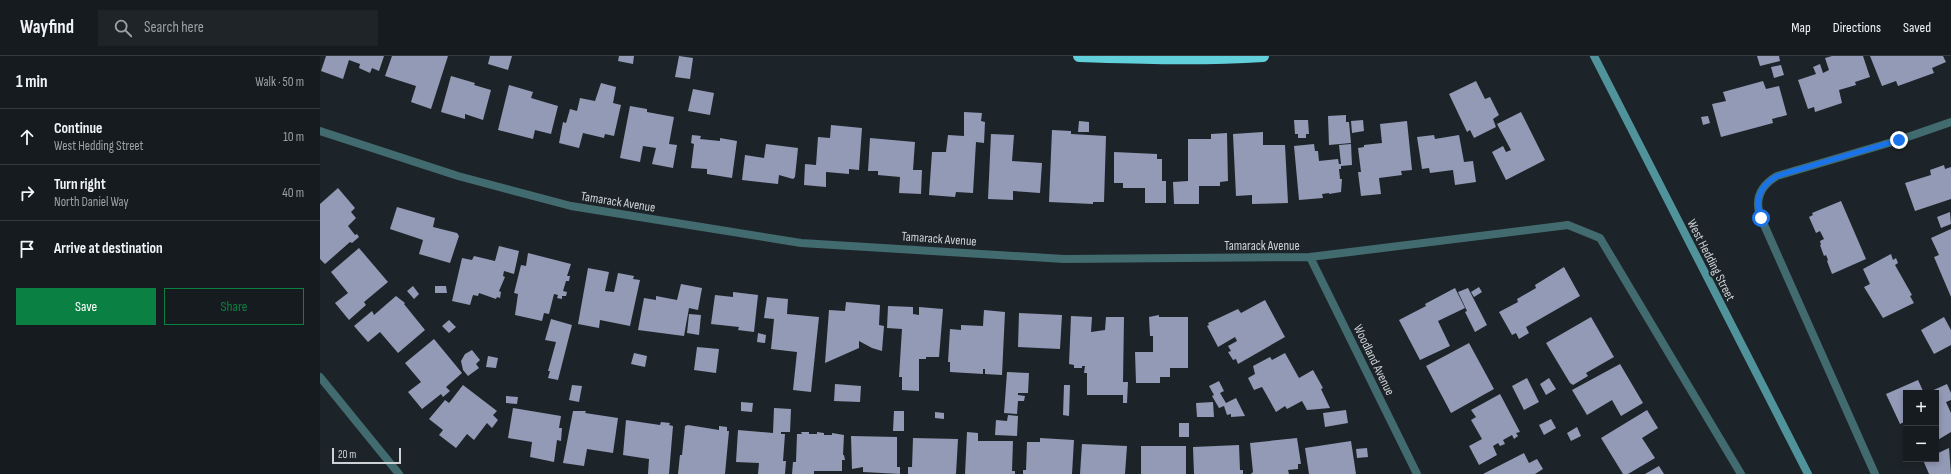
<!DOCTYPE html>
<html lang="en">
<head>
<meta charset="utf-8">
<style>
  :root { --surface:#161b1f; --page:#1f2428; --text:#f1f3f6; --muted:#9ea1a4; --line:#35393d; --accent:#0b8043 }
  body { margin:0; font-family:"Sofia Sans Condensed",sans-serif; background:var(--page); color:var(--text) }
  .controls { position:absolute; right:12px; bottom:12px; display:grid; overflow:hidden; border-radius:0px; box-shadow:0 2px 6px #0003 }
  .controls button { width:36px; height:36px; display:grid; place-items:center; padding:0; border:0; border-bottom:1px solid var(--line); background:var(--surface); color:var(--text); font:20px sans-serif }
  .scale { position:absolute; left:12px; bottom:10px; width:69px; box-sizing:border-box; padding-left:4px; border:2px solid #ced2d5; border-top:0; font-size:11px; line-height:14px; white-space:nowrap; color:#ced2d5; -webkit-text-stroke:3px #1d2429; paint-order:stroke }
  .stop { position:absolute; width:12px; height:12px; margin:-9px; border:3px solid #1a73e8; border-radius:50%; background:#fff }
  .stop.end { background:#1a73e8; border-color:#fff; box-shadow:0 1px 4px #0008 }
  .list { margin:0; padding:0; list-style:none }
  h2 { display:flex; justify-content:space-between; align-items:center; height:52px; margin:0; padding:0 16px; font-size:17px }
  h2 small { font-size:13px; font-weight:400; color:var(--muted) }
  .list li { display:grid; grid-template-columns:26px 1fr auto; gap:12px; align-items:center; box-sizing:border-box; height:56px; padding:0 16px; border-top:1px solid var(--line) }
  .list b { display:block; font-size:15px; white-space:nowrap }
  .list p { margin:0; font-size:13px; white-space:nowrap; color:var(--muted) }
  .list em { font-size:13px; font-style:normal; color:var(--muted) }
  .actions { display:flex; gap:8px; padding:12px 16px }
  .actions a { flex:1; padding:9px 0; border:1px solid var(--accent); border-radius:0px; text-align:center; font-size:14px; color:var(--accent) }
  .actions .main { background:var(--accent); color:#fff }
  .icon { flex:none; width:22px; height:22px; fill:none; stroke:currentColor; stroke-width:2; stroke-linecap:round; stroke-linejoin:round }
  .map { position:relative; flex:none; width:1631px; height:418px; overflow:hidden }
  header { display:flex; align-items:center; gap:24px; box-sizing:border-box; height:56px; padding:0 20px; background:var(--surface); border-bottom:1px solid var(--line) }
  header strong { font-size:19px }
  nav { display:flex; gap:22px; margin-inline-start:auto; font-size:14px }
  .search { width:280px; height:36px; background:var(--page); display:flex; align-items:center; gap:10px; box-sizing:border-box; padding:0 14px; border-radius:0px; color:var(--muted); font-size:15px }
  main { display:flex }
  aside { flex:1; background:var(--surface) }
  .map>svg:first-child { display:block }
</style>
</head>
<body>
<header>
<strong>Wayfind</strong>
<div class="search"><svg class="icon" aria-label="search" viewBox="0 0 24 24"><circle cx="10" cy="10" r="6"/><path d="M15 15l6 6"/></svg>Search here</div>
<nav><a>Map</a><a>Directions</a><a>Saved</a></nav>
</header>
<main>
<aside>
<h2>1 min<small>Walk · 50 m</small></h2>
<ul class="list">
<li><svg class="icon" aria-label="ahead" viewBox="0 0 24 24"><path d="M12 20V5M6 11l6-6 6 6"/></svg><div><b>Continue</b><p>West Hedding Street</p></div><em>10 m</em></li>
<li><svg class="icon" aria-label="right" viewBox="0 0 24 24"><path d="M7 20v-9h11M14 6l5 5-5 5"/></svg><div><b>Turn right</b><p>North Daniel Way</p></div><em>40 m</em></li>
<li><svg class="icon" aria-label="arrive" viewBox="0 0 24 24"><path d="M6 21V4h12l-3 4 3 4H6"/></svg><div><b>Arrive at destination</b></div></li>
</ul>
<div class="actions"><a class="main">Save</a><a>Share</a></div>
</aside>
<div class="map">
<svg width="1631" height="418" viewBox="0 0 1631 418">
  <rect width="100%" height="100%" fill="#1d2429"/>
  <path fill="#939ab6" d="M 6,0 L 64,0 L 59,15 L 52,12 L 50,17 L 39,12 L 40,8 L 29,4 L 23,23 L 1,15 Z
    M 72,0 L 128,0 L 111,53 L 91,46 L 96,30 L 65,20 Z
    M 170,0 L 192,0 L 188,14 L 168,8 Z
    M 299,0 L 314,0 L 313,8 L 298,5 Z
    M 359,0 L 373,2 L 370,23 L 355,21 Z
    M 1437,0 L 1459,0 L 1460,5 L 1440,10 Z
    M 1512,0 L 1543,0 L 1550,21 L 1535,26 L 1536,29 L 1519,34 L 1522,47 L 1495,56 L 1494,51 L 1488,53 L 1478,24 L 1496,18 L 1493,11 L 1500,8 L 1503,17 L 1509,14 L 1505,2 Z
    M 1550,0 L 1623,0 L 1626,6 L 1612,12 L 1614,17 L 1578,30 L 1576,25 L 1562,30 Z
    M 1461,9 L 1464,19 L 1454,22 L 1451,11 Z
    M 131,20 L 155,27 L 154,29 L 171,34 L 163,64 L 145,58 L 145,63 L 121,56 Z
    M 1156,25 L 1165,43 L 1170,41 L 1179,59 L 1173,63 L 1176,71 L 1154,82 L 1150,74 L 1147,76 L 1129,38 Z
    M 1443,25 L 1446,33 L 1459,30 L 1467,59 L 1452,63 L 1453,67 L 1401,81 L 1392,48 L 1406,45 L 1403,36 Z
    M 281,27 L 296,31 L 293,47 L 301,49 L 294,80 L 285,78 L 284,82 L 263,77 L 259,92 L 239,87 L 243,66 L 246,67 L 250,53 L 257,55 L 260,42 L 275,45 Z
    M 189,29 L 213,36 L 211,42 L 238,50 L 231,78 L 215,74 L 213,83 L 178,74 Z
    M 373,33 L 394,37 L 390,59 L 368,55 Z
    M 310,50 L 327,53 L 327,56 L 354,61 L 349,88 L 357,89 L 353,112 L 332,108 L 336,92 L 323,90 L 320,106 L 300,102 Z
    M 644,56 L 662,57 L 661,65 L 665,66 L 664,87 L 656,86 L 653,137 L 636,136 L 635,141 L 609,139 L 612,96 L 626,96 L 628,79 L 644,80 Z
    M 1201,56 L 1225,104 L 1186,124 L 1172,96 L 1183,90 L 1186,96 L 1191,94 L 1177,68 Z
    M 1026,59 L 1026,66 L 1029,66 L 1031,87 L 1009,89 L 1008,60 Z
    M 1388,60 L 1390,67 L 1383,69 L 1381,61 Z
    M 974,64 L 988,64 L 989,78 L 986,78 L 986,82 L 978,82 L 978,78 L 975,78 Z
    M 1043,64 L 1044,75 L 1032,77 L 1031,65 Z
    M 759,65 L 769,66 L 769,76 L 758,76 Z
    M 1087,65 L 1092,114 L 1081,115 L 1082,119 L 1059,122 L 1061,138 L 1041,140 L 1038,116 L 1041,116 L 1038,92 L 1044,91 L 1044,89 L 1062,87 L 1060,68 Z
    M 511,69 L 542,72 L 539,114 L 529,113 L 529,118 L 506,116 L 506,131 L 484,129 L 485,108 L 496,109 L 498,81 L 510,82 Z
    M 732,74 L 751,75 L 751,78 L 786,80 L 784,146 L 773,146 L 773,148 L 729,146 Z
    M 943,76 L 943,89 L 965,89 L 968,147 L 932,148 L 932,139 L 916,140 L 913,78 Z
    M 907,77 L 908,125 L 900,126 L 900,130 L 879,130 L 879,148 L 854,148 L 853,126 L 868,125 L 868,83 L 891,83 L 891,78 Z
    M 671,78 L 694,79 L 692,105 L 722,107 L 720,137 L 693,135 L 693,144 L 668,143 Z
    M 372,79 L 381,80 L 380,83 L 400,85 L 400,82 L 417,85 L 412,122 L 387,118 L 387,113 L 371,112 L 374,88 L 371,87 Z
    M 1114,79 L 1115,83 L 1139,79 L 1144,106 L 1153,105 L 1156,126 L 1135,129 L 1133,114 L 1110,117 L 1109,112 L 1102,113 L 1097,81 Z
    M 550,82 L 595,86 L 593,114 L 602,114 L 601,138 L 579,137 L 580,121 L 558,119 L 558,115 L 548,115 Z
    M 446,88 L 478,92 L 475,121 L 473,123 L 459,119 L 458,128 L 422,124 L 425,99 L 444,102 Z
    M 994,88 L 995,95 L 998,95 L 999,105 L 1018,103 L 1019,108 L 1021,108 L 1019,89 L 1031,88 L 1032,109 L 1021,110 L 1021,113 L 1019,113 L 1020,123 L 1022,123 L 1021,136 L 1009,138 L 1009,137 L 1002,138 L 1003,142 L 979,144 L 974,90 Z
    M 794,96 L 837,98 L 837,103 L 842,103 L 842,125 L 846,125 L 846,147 L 825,147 L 825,132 L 803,132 L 803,127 L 794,127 Z
    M 1624,109 L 1625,113 L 1631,111 L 1631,143 L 1595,155 L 1585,127 L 1611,119 L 1610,114 Z
    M 18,132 L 35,152 L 31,156 L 36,162 L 28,170 L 35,179 L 37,178 L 39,181 L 32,187 L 30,186 L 5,208 L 0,203 L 0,148 Z
    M 1521,145 L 1546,203 L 1512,218 L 1507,205 L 1508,204 L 1506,199 L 1504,200 L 1500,189 L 1501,189 L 1500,185 L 1504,183 L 1500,175 L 1496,177 L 1489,161 L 1493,159 L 1492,157 Z
    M 77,151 L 115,162 L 113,171 L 137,177 L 139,180 L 130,207 L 99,198 L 103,184 L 70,173 Z
    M 1630,156 L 1631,168 L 1621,172 L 1617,161 Z
    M 1631,173 L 1631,241 L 1614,201 L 1619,199 L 1611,182 Z
    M 179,190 L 199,195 L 194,218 L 184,215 L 183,220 L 185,221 L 179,235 L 181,236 L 180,242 L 177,241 L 176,243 L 159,237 L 158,240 L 153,239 L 150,249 L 132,245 L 142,202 L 152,204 L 154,200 L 175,205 Z
    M 39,192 L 68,226 L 44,246 L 46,249 L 29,264 L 15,247 L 28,237 L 11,216 Z
    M 208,197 L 251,208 L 247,220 L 250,220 L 249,225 L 246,225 L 243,235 L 247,236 L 246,240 L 242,240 L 242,243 L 237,242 L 238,239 L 234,238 L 229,258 L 224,257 L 222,265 L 195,259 L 198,238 L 194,237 L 201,209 L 206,210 Z
    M 1571,198 L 1573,204 L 1576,202 L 1578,207 L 1575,209 L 1592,239 L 1590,240 L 1594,247 L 1563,262 L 1544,231 L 1550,228 L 1543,213 Z
    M 1244,211 L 1260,240 L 1206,271 L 1209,277 L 1199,283 L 1196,277 L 1192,279 L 1179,256 L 1198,246 L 1197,243 L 1216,232 L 1215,229 Z
    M 268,212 L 289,216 L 285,235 L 294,236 L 298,217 L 314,220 L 313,223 L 320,224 L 310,270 L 280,264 L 279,272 L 258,268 Z
    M 361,228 L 382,232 L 378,254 L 369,252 L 364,280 L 318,274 L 324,242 L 336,244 L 336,240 L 357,244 Z
    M 93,230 L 99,238 L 94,243 L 87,235 Z
    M 115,230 L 126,230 L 127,237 L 115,237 Z
    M 1159,231 L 1162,236 L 1154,241 L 1151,236 Z
    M 1135,232 L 1145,252 L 1118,265 L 1130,290 L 1100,304 L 1079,264 L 1106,250 L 1105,248 Z
    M 1148,232 L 1167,269 L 1155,276 L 1145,256 L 1147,255 L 1138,236 Z
    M 413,236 L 438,239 L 434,276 L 418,274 L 419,271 L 391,268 L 395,239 L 413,241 Z
    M 76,240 L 85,247 L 84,248 L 105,274 L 78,297 L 60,276 L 48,286 L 34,270 L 52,255 L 54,259 Z
    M 447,241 L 468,243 L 467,258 L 499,261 L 491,336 L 473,334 L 477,296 L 451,293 L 454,263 L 444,262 Z
    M 945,244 L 965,281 L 918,308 L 916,303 L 913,304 L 908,296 L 911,295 L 908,290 L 917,285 L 915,281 L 898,291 L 887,270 L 889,269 L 888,267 L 918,253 L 921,257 Z
    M 526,246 L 560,249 L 559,269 L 564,270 L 562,295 L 552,292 L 539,285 L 539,292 L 505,307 L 509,254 L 525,255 Z
    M 568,250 L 593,251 L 593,258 L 599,259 L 599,251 L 623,253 L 619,301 L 606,301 L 606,303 L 599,303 L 599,335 L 582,334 L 582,321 L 579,321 L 582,273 L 567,272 Z
    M 664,254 L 685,256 L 682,319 L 665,318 L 665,313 L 663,313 L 663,318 L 630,316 L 630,306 L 628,306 L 630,273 L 641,274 L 641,269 L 663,270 Z
    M 699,257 L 742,259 L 740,293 L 698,291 Z
    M 369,258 L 381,259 L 379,279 L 367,277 Z
    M 839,259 L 839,261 L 868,261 L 868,312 L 850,312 L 850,321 L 840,321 L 840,327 L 816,327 L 815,296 L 833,296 L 833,280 L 830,280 L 829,261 Z
    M 751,260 L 772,261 L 771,276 L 785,274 L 786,261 L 804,261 L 803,326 L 808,326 L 807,347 L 803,347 L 803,339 L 767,339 L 767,317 L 764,317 L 765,310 L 762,310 L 762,312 L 754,312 L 754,309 L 749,308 Z
    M 1271,261 L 1294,301 L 1266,317 L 1268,320 L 1253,329 L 1250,327 L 1226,287 Z
    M 1624,261 L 1631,274 L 1631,289 L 1614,298 L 1601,274 Z
    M 231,263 L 252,269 L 238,324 L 228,322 L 230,315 L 228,315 L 236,286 L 225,284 Z
    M 129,264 L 136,271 L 129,277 L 122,270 Z
    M 438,277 L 446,279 L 445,287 L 437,286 Z
    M 114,283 L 142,317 L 126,331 L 130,335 L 123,341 L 121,338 L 102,353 L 88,336 L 101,326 L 85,307 Z
    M 1149,287 L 1174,333 L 1131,357 L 1106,310 Z
    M 377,291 L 399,293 L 396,317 L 374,314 Z
    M 152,294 L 160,304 L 156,308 L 159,312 L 148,320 L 143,314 L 141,305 L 145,298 Z
    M 314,297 L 327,300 L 325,311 L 311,308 Z
    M 965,297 L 979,322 L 993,314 L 1003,332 L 1001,333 L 1010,352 L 987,354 L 982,345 L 967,353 L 965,350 L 956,356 L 942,331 L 934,334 L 928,322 L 935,318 L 933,310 L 950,301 L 952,304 Z
    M 168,300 L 178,302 L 176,312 L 166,311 Z
    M 1300,308 L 1323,347 L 1301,360 L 1292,344 L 1267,359 L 1252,334 Z
    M 687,316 L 709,317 L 708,337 L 698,337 L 698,339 L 705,340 L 704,345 L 698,345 L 697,358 L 684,357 Z
    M 1207,322 L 1219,346 L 1204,354 L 1192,330 Z
    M 1229,322 L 1236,333 L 1226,339 L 1220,328 Z
    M 1598,324 L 1604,337 L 1586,337 L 1586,370 L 1584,366 L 1580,368 L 1566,338 Z
    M 899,325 L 904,335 L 900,337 L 906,347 L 916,342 L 925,360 L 911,361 L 911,358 L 907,359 L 904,350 L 899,352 L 892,340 L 894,339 L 889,330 Z
    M 515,328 L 541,330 L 540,346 L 514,345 Z
    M 1627,328 L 1631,337 L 1631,344 L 1626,346 L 1631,357 L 1631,376 L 1616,385 L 1616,337 L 1607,337 Z
    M 143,329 L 177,355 L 173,359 L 178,364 L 172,372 L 167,367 L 154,384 L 147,378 L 136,392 L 119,379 L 123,374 L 109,363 L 125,344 L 129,347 Z
    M 252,329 L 262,330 L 259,346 L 249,344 Z
    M 744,329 L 750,329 L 749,360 L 743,359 Z
    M 1180,338 L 1200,376 L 1196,377 L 1198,380 L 1194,383 L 1192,379 L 1183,384 L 1185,388 L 1180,390 L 1178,387 L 1173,390 L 1177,399 L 1159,409 L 1149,390 L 1162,383 L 1151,364 L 1156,361 L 1151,354 Z
    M 186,340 L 198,341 L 197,348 L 186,347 Z
    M 421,346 L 433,347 L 432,356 L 421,355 Z
    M 893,346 L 894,361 L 877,361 L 876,347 Z
    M 193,352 L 241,360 L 239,372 L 242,372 L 241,385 L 237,384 L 234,406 L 210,401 L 212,386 L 188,382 Z
    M 454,352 L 471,353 L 470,376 L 461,376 L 461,378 L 465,378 L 463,405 L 466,405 L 465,418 L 438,418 L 439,407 L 416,406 L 418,374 L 453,377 Z
    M 1026,354 L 1028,367 L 1005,371 L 1003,357 Z
    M 1327,354 L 1338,372 L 1322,382 L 1335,402 L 1308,418 L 1303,418 L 1281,382 Z
    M 253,355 L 266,355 L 265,357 L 298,362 L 293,397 L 267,393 L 264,410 L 243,407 Z
    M 574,355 L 584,355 L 584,375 L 573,375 Z
    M 615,356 L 624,357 L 624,363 L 615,362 Z
    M 688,359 L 698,360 L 697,380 L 675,379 L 676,364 L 687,365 Z
    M 1231,363 L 1236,372 L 1224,379 L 1219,369 Z
    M 306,364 L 340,369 L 341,366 L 350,367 L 349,369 L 353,370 L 349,418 L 328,418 L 329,403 L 303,399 Z
    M 859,367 L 869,367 L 869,381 L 859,381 Z
    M 368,369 L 399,374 L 399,370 L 407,371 L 407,375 L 409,375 L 405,418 L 358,418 L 360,399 L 362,399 L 365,370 Z
    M 1257,371 L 1261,380 L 1251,385 L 1247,377 Z
    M 481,376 L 489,376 L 489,378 L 497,378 L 497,376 L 504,377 L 504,379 L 512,379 L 512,377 L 524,379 L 523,399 L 524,399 L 525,404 L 522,404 L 522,415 L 494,415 L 494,418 L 472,418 L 473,406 L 476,406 L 477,378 L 482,378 Z
    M 647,376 L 658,377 L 658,385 L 693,385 L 692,415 L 695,415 L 695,418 L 645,418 Z
    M 531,380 L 577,381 L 577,411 L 580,411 L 580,418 L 543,416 L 543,411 L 532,413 Z
    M 593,382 L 638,383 L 636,418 L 588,418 L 588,411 L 592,411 Z
    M 720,382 L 754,384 L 752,418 L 703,418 L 703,414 L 706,414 L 707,386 L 720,386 Z
    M 977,382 L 981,408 L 978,408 L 978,413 L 968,414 L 969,418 L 931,418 L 933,416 L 930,387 Z
    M 1031,385 L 1036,418 L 989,418 L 985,392 Z
    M 762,388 L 807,390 L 805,418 L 760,418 Z
    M 919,389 L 920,414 L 923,414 L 923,418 L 874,418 L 873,391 Z
    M 821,390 L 866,390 L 866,418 L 821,418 Z
    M 1047,392 L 1048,401 L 1037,402 L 1036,393 Z
    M 1629,392 L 1631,418 L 1609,418 L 1603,404 L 1616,403 L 1616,398 Z
    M 1204,397 L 1209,407 L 1217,403 L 1223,413 L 1215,418 L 1163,418 Z
    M 1339,410 L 1344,418 L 1325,418 Z"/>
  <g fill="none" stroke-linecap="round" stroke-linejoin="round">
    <path stroke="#426b6f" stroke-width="8" d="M 0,75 L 138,120 L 251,150 L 481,187 L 744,203 L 990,201 L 1248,169 L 1280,182 L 1421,418
      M 990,201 L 1097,418
      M 0,321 L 79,418
      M 1555,418 L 1441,162 C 1434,144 1440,130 1457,120 L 1579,84 L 1631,66"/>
    <path stroke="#50939b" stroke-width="8" d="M 1274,0 L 1488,418"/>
    <path stroke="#61d0db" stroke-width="12" d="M 759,0 C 820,2 881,4 943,0"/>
  </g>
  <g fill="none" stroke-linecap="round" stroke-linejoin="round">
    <path stroke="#1a73e8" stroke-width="5" d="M 1441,162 C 1434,144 1440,130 1457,120 L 1579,84"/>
  </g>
  <g text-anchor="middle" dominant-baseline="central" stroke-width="4" stroke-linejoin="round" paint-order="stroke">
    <g font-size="13" fill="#ced2d5" stroke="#1d2429">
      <text transform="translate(298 146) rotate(9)">Tamarack Avenue</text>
      <text transform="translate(619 183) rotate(4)">Tamarack Avenue</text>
      <text x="942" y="190">Tamarack Avenue</text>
      <text transform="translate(1391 204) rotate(63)">West Hedding Street</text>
      <text transform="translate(1054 304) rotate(64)">Woodland Avenue</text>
    </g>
  </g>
</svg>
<div class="controls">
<button>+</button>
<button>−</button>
</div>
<div class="scale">20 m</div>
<div class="stop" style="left:1441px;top:162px"></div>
<div class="stop end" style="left:1579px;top:84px"></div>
</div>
</main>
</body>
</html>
